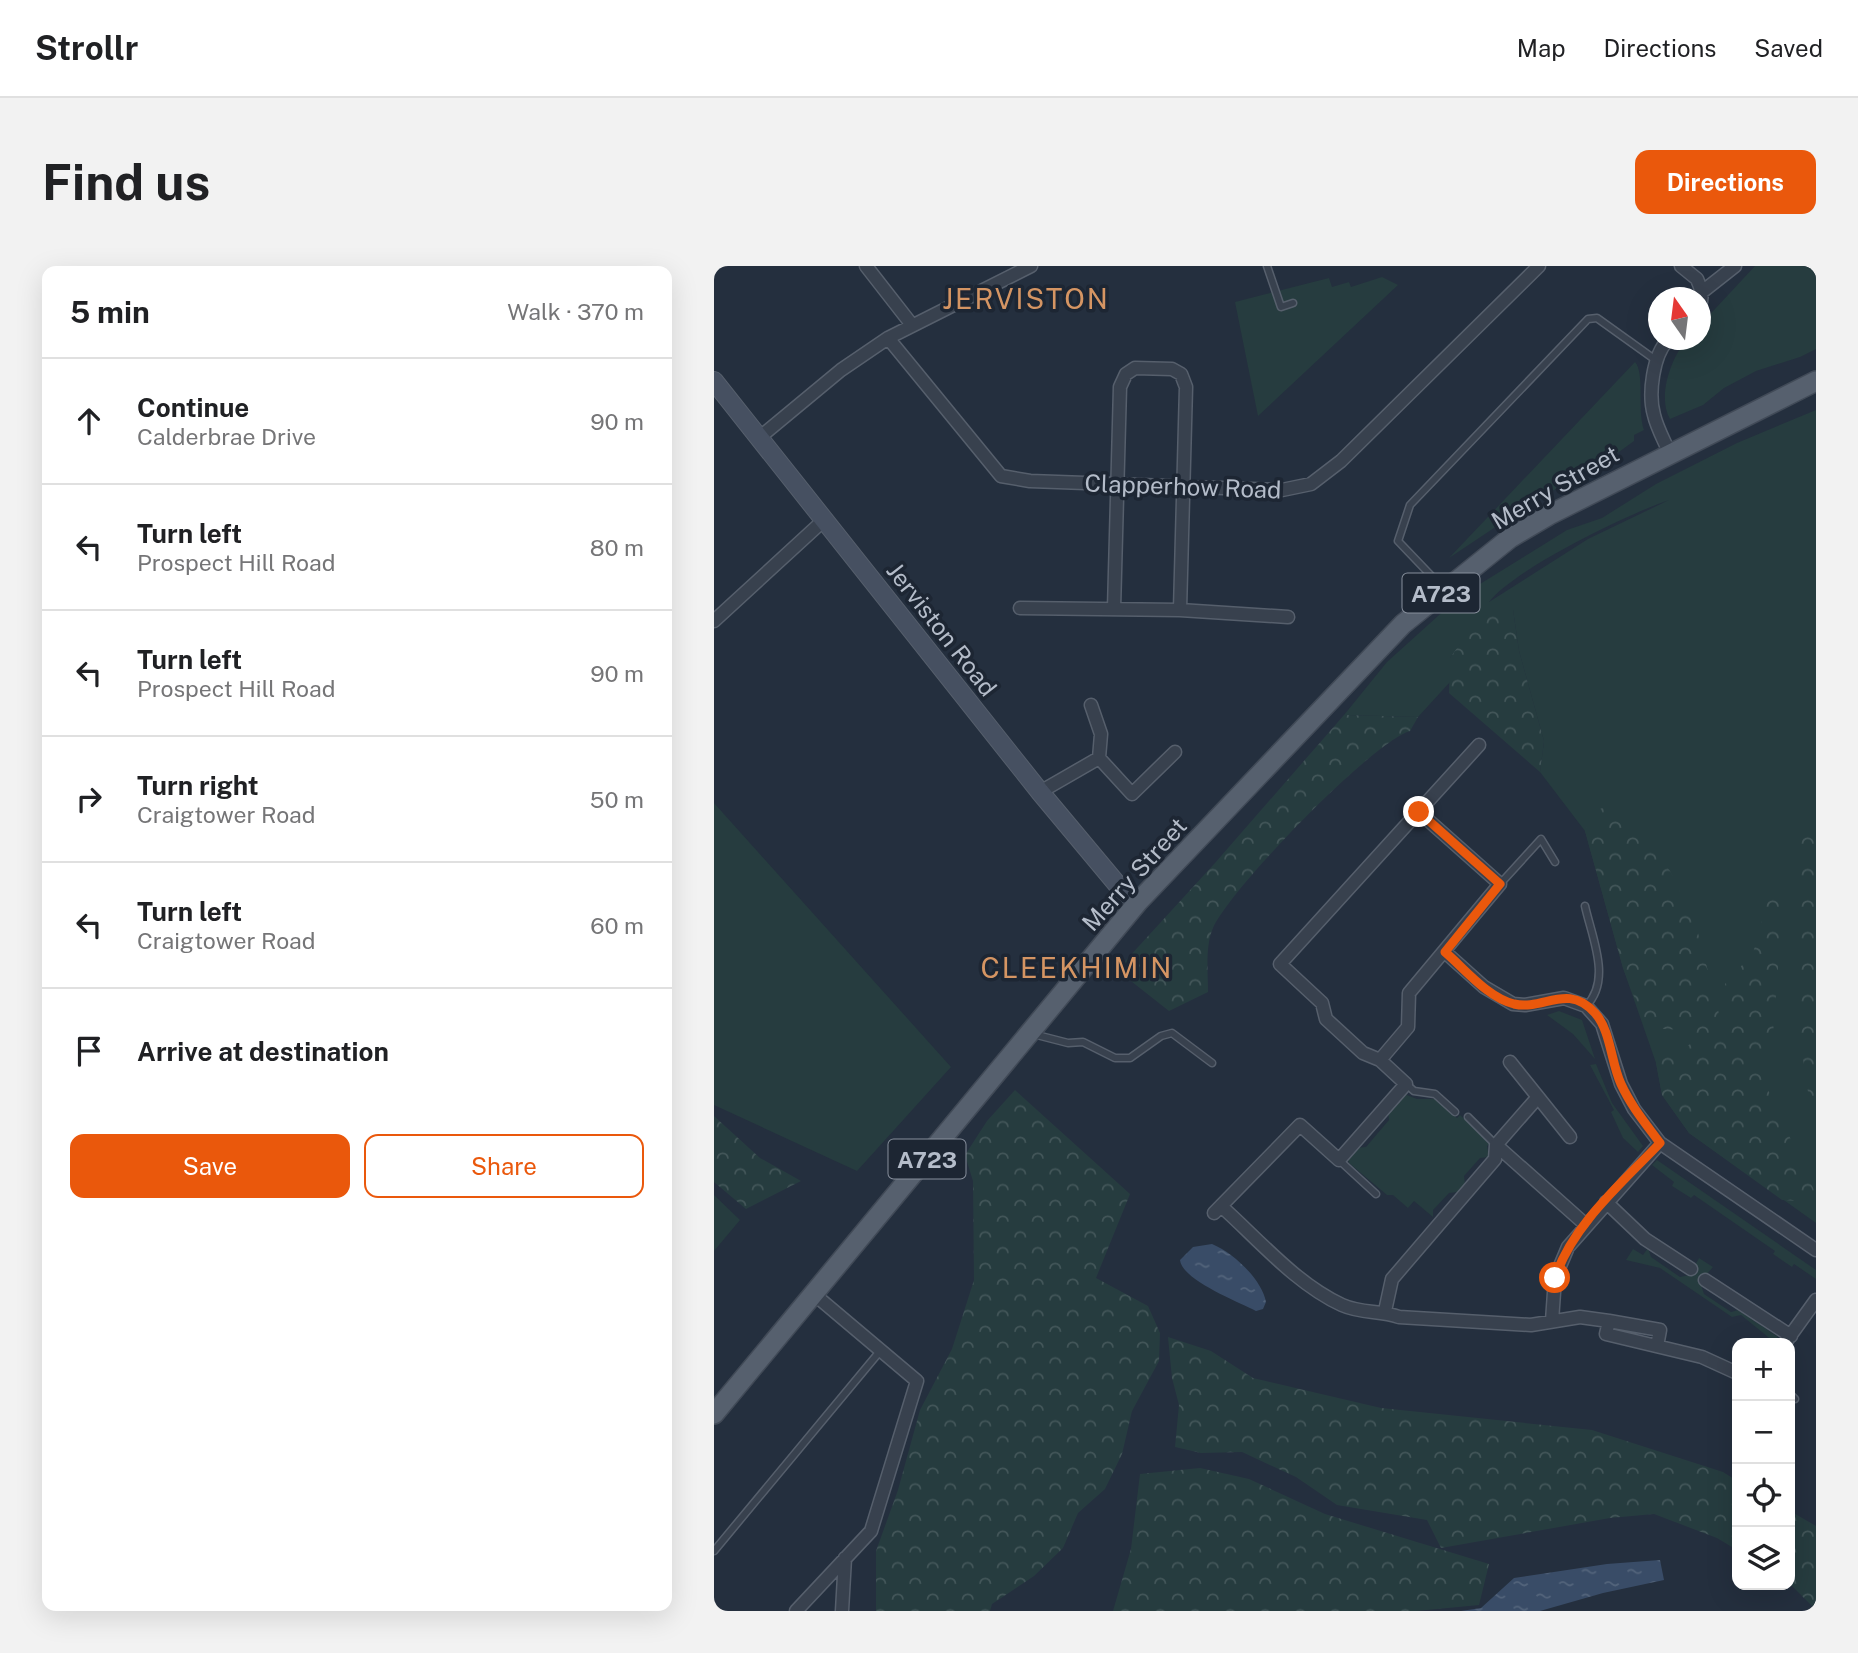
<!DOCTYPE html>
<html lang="en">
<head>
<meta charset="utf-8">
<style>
  :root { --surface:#fff; --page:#f2f2f2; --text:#202124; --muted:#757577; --line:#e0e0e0; --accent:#ea580c }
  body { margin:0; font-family:"Public Sans",sans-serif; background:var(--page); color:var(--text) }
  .controls { position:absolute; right:21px; bottom:21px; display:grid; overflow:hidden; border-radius:14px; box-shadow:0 7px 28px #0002 }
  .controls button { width:63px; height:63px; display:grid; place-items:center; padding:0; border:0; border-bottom:2px solid var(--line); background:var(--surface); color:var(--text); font:35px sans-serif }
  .compass { position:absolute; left:934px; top:21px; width:63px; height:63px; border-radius:50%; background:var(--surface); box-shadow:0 7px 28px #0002; rotate:346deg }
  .stop { position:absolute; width:21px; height:21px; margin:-16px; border:5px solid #ea580c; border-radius:50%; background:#fff }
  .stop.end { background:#ea580c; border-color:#fff; box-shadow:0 2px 7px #0008 }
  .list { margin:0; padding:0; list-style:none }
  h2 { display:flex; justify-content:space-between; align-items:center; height:91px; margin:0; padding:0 28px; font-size:30px }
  h2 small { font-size:23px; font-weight:400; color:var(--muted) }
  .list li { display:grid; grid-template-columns:46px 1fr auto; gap:21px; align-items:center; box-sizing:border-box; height:126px; padding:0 28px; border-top:2px solid var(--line) }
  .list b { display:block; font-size:26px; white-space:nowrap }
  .list p { margin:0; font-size:23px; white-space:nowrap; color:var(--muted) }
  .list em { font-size:23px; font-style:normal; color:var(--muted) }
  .actions { display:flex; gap:14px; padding:21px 28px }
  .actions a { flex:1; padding:16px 0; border:2px solid var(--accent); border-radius:14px; text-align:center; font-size:24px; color:var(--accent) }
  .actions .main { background:var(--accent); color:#fff }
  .icon { flex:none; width:38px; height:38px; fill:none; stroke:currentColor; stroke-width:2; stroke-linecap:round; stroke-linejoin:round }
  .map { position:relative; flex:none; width:1102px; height:1345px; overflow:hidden; border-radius:14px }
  header { display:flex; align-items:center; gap:42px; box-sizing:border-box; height:98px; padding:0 35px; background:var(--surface); border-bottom:2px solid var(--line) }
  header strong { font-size:33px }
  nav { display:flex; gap:38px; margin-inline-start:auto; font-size:24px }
  .intro { display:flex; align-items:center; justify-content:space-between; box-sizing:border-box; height:168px; padding:0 42px }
  h1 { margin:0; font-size:49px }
  .button { padding:18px 32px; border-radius:14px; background:var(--accent); color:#fff; font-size:24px; font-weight:700 }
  main { display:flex; gap:42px; padding:0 42px }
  aside { flex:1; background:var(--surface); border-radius:14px; box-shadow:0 7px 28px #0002 }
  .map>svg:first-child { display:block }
</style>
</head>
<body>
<header>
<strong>Strollr</strong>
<nav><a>Map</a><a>Directions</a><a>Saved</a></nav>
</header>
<div class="intro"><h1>Find us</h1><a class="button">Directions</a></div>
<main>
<aside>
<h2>5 min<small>Walk · 370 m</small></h2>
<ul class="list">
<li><svg class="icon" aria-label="ahead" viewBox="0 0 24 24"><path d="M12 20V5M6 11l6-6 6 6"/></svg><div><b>Continue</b><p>Calderbrae Drive</p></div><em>90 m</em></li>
<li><svg class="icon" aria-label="left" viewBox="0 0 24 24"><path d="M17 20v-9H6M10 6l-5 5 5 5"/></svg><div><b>Turn left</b><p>Prospect Hill Road</p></div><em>80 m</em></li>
<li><svg class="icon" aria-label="left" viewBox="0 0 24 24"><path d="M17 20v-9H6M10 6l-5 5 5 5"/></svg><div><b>Turn left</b><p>Prospect Hill Road</p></div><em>90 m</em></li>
<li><svg class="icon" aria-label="right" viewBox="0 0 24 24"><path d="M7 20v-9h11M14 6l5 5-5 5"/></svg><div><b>Turn right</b><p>Craigtower Road</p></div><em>50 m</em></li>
<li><svg class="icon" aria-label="left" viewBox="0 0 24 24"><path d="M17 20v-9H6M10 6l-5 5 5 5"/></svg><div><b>Turn left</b><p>Craigtower Road</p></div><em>60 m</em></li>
<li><svg class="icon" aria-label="arrive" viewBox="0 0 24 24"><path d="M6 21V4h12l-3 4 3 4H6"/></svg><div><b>Arrive at destination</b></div></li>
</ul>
<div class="actions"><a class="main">Save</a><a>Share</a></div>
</aside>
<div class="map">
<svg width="1102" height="1345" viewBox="0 0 1102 1345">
  <defs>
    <pattern id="forest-crowns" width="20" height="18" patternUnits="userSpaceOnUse" patternTransform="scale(1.75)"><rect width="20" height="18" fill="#263c3f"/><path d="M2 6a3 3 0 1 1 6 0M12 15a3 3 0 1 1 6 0" fill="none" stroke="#435659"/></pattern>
    <pattern id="water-ripples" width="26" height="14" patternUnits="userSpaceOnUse" patternTransform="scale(1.75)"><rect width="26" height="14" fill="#394c67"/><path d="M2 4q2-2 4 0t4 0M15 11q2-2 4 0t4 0" fill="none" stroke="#53647b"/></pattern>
  </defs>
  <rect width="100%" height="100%" fill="#242f3e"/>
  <path fill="#263c3f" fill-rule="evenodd" d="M 1041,0 L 1102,0 L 1102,83 L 1086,91 L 1042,105 L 1010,122 L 989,139 L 956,153 C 943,131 957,91 973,74 L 987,74 L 987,58 Z
    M 668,11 L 684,19 L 544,150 L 521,36 L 615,12 L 618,21 L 635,16 L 637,21 Z
    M 921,96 C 931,107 923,145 930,164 L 920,169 L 920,175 L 887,199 L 825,232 L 735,292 Z
    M 1102,144 L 1102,957 L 975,867 L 948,829 L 942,797 L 909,702 L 871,565 L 826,506 L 830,475 L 805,385 L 799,344 L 755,367 L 736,392 L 736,416 L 704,451 L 630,449 L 673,396 L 745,331 L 853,264 L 888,252 L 942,218 L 1023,177 ZM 955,234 L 874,273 L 775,336 C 800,303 914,248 955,234 Z
    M 0,537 L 237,801 L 143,905 L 0,839 Z
    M 845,745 L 868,754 L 881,793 L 859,768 L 833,749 Z
    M 882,798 L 898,837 L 929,880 L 924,886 L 909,872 L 897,846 L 900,844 L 876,799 Z
    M 690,828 L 703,833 L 722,833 L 743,852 L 746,849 L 777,877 L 773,880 L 775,891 L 766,892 L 750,910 L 751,918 L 744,926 L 735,927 L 719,944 L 719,951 L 700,935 L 694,942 L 679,929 L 673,929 L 635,897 L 634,892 L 642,882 L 652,881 L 675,854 L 674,845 Z
    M 943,894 L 1102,1004 L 1102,1013 L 1080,998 L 1078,1001 L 1059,988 L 1061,985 L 980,929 L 977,932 L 958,920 L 960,916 L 938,899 Z
    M 0,929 L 26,954 L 0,985 Z
    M 934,982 L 937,991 L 966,1011 L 976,1009 L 985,992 L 999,1001 L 986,1016 L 990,1028 L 1017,1046 L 1024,1044 L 1064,1071 L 1059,1075 L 1027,1049 L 1018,1051 L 946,1002 L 912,994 L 919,983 L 929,989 Z"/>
  <path fill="url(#forest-crowns)" d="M 774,338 L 799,344 L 805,385 L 830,475 L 826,506 L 735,427 L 736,392 Z
    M 630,449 L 704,451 L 696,465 C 657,477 516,623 499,662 C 491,680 494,707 494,726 L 455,745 L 403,704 L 501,597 Z
    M 896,540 L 917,551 L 956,605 L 983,663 L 1009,763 L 1018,760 L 1011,718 L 1039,687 L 1055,628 L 1071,610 L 1059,768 L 1043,800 L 1102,928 L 1102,936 L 1068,934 L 975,867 L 948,829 L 942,797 L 980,776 L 970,764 L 932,762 L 909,702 L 871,565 L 882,544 Z
    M 1102,568 L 1102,860 L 1097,846 L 1083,753 L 1086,569 Z
    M 301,824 L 416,928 L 382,1012 L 434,1040 L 446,1067 L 445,1095 L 418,1145 L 408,1188 L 391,1223 L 364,1247 L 349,1282 L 320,1310 L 278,1338 L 276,1345 L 162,1345 L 162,1285 L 184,1224 L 206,1144 L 238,1083 L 260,1014 L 259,915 L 251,889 L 273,855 Z
    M 0,850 L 46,892 L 87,915 L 32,943 L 0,916 Z
    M 454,1071 L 497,1085 L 539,1112 L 667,1142 L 878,1164 L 1009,1206 L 1023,1215 L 1023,1284 L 1003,1272 L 940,1248 L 896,1252 L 727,1282 L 713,1254 L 623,1239 L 582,1211 L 528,1186 L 487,1187 L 461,1181 L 465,1139 L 458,1112 Z
    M 486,1202 L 535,1213 L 611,1248 L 775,1298 L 765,1339 L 702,1345 L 399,1345 L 417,1283 L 426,1208 Z
    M 1076,1245 L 1102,1260 L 1102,1344 L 1076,1318 Z"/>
  <path fill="url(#water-ripples)" d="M 498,978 C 520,987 548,1014 552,1036 L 549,1043 L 542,1045 C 523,1035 468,1014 466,994 L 479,981 Z
    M 946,1294 L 950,1314 L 889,1327 L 826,1345 L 747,1345 L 767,1342 L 800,1312 L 893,1298 Z"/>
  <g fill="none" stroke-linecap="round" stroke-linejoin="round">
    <g stroke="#565f6c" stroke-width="9">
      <path id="service" d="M 553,0 L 567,41 L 579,37
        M 728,321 L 684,275 L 696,239 L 874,53 L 883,52 L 943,95
        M 786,618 L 827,573 L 841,596
        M 871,640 C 878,672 898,714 872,740
        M 319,768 L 354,777 L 369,776 L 401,792 L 416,792 L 447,770 L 458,767 L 498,797
        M 692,818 L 700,825 L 721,828 L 741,846
        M 754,851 L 782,879
        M 625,894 L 662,928
        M 1076,1128 L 1081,1133
        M 0,1285 L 167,1084"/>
    </g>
    <g stroke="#565f6c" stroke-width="15">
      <path id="minor" d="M 152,0 L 198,59
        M 967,0 L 983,13 L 988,26
        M 987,36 L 988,26 L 1021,0
        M 174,72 L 287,210 L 316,215 L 568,224 L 597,218 L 627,195 L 825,0
        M 954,74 C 939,89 934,128 940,149 C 943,162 950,174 955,186
        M 45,172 L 127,104 L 174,72 L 317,0
        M 306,342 L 466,344 L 574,351
        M 400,343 L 406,121 L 412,108 L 421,102 L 458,103 L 467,108 L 472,121 L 466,344
        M 0,355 L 110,254
        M 377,439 L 387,468 L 385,492
        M 326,526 L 385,492 L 418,528 L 461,486
        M 705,546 L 786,618 L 695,727 L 694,761 L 666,794 L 649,787 L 612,753 L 608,737 L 566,698 L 765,479
        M 731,686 L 770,721 L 799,738 L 811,739 L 850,732 L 872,740 L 888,758 L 907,818 L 920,843 L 946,877 L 1102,984
        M 824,831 L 856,871
        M 782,879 L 824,831 L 796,796
        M 892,936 L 931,973 L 977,1003
        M 507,940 C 544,973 582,1018 628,1039 C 648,1048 666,1044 685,1051 L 817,1059 L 866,1051 L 895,1055 L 892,1068 L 988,1091 L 1023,1107
        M 500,947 L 586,859 L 625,894 L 692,818 L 666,794
        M 991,1014 L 1077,1070
        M 671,1045 L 678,1013 L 781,893 L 782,879 L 872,959
        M 838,1055 L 841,1012 L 854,981 L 946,877
        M 895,1055 L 946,1064 L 943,1080
        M 1071,1077 L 1102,1034
        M 82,1345 L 157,1265 L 203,1115 L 101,1029
        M 128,1345 L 131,1292"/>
    </g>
    <g stroke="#565f6c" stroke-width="20">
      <path id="secondary" d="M 0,115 L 326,526 L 407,623 L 424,636"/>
    </g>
    <g stroke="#414a57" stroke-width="22">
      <path id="primary" d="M 0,1148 L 424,636 L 689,358 L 796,272 L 835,249 L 1102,115"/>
    </g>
    <use href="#service" stroke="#38414e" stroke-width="6"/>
    <use href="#minor" stroke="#38414e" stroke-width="12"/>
    <use href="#secondary" stroke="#465061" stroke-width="18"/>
    <use href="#primary" stroke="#56606e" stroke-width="19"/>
  </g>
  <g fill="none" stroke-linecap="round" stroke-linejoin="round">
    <path stroke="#ea580c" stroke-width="9" d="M 705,546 L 786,618 L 731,686 C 751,703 773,731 800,738 C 830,745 853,716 881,747 C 897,765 897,797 907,818 C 917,840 932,858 946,877 C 909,916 858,959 841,1012"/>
  </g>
  <g text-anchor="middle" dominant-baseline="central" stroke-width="7" stroke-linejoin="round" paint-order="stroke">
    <g fill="#1d2633" stroke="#878f9c" stroke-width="2">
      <rect x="688.5" y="307.5" width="77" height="39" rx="5"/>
      <rect x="174.5" y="873.5" width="77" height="39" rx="5"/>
    </g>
    <g font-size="23" font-weight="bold" fill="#b4bcc9">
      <text x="727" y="327">A723</text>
      <text x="213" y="893">A723</text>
    </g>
    <g font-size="24" fill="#b4bcc9" stroke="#1d2633">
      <text transform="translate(469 220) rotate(2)">Clapperhow Road</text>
      <text transform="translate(841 221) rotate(-30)">Merry Street</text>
      <text transform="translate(228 363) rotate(52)">Jerviston Road</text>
      <text transform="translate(420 608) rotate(-48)">Merry Street</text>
    </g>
    <g font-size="28" letter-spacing="2" fill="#d59563" stroke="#1d2633">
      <text x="312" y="32">JERVISTON</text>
      <text x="363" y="701">CLEEKHIMIN</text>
    </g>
  </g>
</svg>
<div class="controls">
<button>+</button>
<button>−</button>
<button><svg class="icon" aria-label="locate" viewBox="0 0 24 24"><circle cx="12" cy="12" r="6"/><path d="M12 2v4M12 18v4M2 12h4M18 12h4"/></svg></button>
<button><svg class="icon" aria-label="layers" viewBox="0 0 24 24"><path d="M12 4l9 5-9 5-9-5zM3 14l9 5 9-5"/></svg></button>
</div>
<svg class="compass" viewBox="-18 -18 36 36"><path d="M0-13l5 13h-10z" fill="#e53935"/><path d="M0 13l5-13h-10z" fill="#757577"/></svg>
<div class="stop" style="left:841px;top:1012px"></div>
<div class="stop end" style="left:705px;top:546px"></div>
</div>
</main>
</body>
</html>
